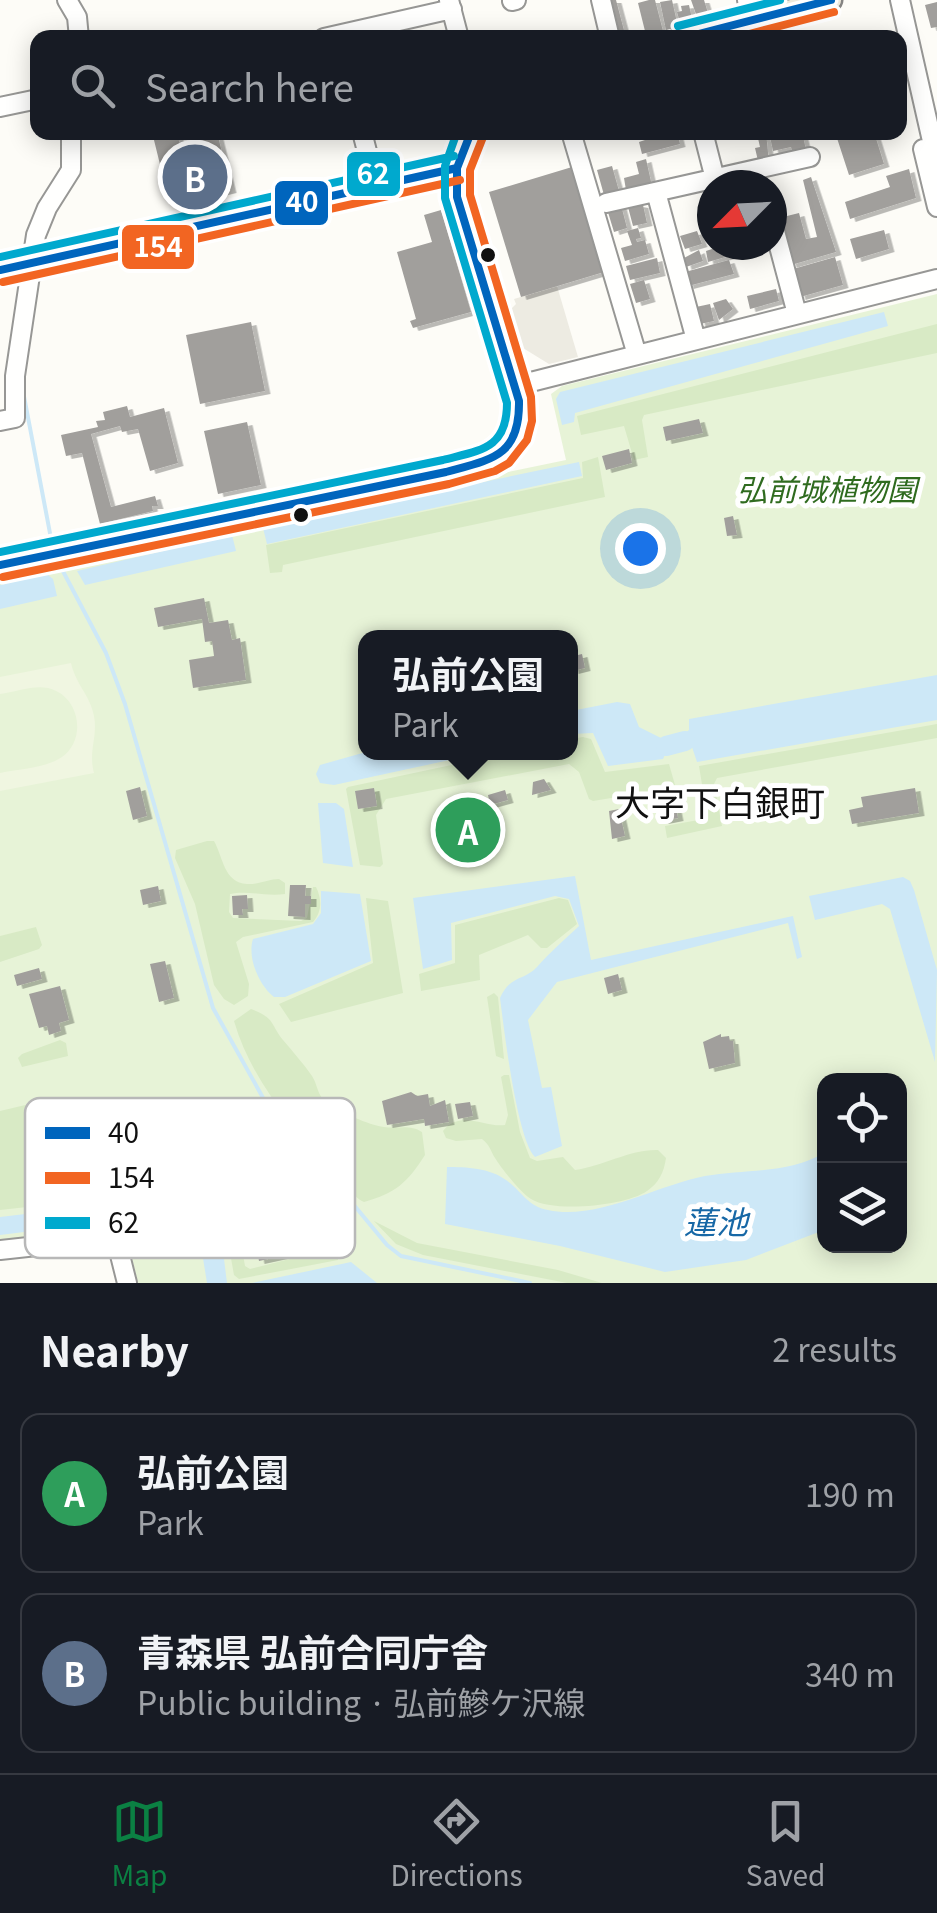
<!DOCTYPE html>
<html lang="en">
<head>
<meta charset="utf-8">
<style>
  :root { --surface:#171b24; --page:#20242c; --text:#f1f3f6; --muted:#9ea1a6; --line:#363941; --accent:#0b8043 }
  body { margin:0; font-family:Georgia,"Noto Sans JP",serif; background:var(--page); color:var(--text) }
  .controls { position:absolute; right:30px; bottom:30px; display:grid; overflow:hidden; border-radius:20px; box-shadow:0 5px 25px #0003 }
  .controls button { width:90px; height:90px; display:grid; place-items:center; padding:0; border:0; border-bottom:2px solid var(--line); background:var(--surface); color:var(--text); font:50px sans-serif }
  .compass { position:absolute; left:697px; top:170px; width:90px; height:90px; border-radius:50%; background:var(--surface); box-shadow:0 5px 25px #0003; rotate:246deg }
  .you { position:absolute; left:640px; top:548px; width:35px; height:35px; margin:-25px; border:8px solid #fff; border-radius:50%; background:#1a73e8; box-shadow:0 0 0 15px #1a73e833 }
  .badge { display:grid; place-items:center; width:65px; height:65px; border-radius:50%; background:var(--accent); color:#fff; font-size:32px; font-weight:700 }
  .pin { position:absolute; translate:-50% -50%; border:5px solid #fff; box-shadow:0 2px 10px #0006 }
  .popup { position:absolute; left:358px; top:630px; width:220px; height:130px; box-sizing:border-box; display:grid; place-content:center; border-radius:20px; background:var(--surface); filter:drop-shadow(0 2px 8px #0005); font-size:32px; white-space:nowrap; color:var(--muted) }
  .popup b { font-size:38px; color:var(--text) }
  .popup::after { content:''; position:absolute; left:50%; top:100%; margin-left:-20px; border:20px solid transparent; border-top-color:var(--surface) }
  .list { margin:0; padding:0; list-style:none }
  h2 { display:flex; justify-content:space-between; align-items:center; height:130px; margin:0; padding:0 40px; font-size:42px }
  h2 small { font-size:32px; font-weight:400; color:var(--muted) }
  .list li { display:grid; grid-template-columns:65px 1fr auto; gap:30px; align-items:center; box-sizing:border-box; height:160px; margin:0 20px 20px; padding:0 20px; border:2px solid var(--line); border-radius:20px }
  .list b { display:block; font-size:38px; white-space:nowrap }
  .list p { margin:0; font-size:32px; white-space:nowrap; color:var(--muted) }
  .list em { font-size:32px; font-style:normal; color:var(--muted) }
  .icon { flex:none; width:55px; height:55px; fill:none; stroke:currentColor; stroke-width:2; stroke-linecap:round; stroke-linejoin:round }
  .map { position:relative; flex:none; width:937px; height:1283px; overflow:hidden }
  .search { position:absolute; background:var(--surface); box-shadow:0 5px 25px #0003; left:30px; right:30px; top:30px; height:110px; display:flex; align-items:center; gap:25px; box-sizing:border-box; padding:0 35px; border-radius:20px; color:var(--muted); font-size:38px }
  .sheet { height:490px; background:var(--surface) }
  nav { display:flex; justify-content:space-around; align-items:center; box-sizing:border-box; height:140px; border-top:2px solid var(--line); background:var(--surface); font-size:28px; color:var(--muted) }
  nav a { display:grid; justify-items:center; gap:5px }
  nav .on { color:var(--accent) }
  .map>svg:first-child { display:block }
</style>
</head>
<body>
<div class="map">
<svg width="937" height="1283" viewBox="0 0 937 1283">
  <defs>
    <filter id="shadow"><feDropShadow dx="5.5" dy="3" stdDeviation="0" flood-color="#0004"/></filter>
  </defs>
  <rect width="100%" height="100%" fill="#fdfcf7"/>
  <path fill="#e7f3d7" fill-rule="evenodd" d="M 937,294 L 937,1283 L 138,1283 L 124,1225 L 0,1240 L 0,580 L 160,540 L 259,523 L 566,460 L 551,394 L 562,386 ZM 366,638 L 570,638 L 570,752 L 366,752 ZM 824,1080 L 900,1080 L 900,1246 L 824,1246 Z"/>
  <path fill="#d8eac5" d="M 937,324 L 937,353 L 644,415 L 642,420 L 648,457 L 634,460 L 624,426 L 581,435 L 577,416 Z
    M 598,457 L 605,497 L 283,565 L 282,572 L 270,573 L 266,545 L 583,478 L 582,462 Z
    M 937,724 L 937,738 L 717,778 L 714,784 L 722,826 L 667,838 L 665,826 L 704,819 L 707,815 L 699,766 Z
    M 583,737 L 591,739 L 605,772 L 669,764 L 675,785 L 672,788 L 593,801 L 589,799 L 579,772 L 569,764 L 386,799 L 376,815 L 383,864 L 380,867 L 360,865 L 346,789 L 348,787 L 508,753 L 570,752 L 571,739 Z
    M 207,841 L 214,841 C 223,857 224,883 247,884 C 257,885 269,879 279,879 L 285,883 L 285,894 C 266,897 249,890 230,894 L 229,912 L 233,918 L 301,921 L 307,918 L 313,887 L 316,887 C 322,899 322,912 313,922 L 243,937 L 236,942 L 249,984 L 248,996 L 234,1005 L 224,999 L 214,985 L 195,904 L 175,858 L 176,850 Z
    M 366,898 L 388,901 L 403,993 L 291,1022 L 279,1004 L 373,963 Z
    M 559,898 L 568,900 L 577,924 L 547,948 L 541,948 L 528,935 L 479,955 L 480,980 L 421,991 L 419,974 L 455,963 L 455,925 Z
    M 36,927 L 42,945 L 39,949 L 0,962 L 0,936 Z
    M 494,993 L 498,997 L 504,1059 L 496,1056 L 487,997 Z
    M 251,1009 C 276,1019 269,1022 283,1040 C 293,1052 303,1063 312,1076 C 318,1085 317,1096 327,1103 C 341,1112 368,1125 384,1127 C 398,1129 410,1124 422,1132 L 425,1155 C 407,1183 396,1193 364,1202 C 350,1196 345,1178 334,1168 C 291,1127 251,1079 234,1021 Z
    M 60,1040 L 66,1043 L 68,1056 L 22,1067 L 18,1058 L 22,1054 Z
    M 504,1075 L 509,1075 L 520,1132 L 530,1158 L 537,1161 L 563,1157 L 575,1170 C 603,1166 631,1149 658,1150 L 666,1158 C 664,1172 659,1183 647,1191 C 626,1206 553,1213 531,1199 C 522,1194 501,1168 495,1158 C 490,1150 490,1145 482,1139 L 456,1141 L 446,1138 L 443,1131 C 460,1109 485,1128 505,1125 L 508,1115 L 501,1077 Z
    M 55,1098 C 91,1100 115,1170 99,1199 L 0,1210 L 0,1111 Z
    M 222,1162 L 227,1166 L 245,1266 L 250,1269 L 333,1248 L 337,1250 L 338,1260 L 239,1279 L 234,1275 L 218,1186 L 214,1181 L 122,1191 L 119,1189 L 120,1177 Z
    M 374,1221 L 417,1243 L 558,1270 L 602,1283 L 567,1283 L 423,1255 L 396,1244 Z"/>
  <path fill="#f0f6e1" d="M 71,663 C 76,685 90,695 94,716 C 98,737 88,751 94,773 L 0,791 L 0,773 C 19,769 46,768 62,757 C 88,738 79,695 48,688 C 33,685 15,692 0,694 L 0,677 Z"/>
  <path fill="#edebe2" d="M 557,286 L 578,357 L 549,364 L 523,348 L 510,310 L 516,304 L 514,299 Z"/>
  <path fill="#cde8f7" d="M 884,312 L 888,326 L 575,413 L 574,422 L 562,425 L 556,399 L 560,392 Z
    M 579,462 L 582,476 L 267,544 L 263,528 Z
    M 232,535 L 236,551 L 85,585 L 77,571 Z
    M 47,574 L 53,579 L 57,596 L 0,609 L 0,585 Z
    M 937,675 L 937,720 L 697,762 L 691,744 L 685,744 L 683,735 L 689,730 L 689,719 Z
    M 617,702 L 630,704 L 639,727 L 663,739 L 667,750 L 663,759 L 608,766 L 593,733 L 571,734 L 571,711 Z
    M 366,752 L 482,753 L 334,785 L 320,783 L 316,774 L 320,765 Z
    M 318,803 L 336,803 L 344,809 L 353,867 L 323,863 Z
    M 575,876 L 591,960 L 793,916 L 802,957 L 797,959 L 788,923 L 557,982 L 528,1020 L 542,1088 L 551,1087 L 562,1146 L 535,1157 C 517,1139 504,1029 500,998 C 510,975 524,981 537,967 C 550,952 564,940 579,926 L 569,899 L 555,896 L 451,923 L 452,960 L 423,969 L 413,898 Z
    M 903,877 L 910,881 L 914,890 L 937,970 L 935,1062 L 890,909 L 882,904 L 815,920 L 809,896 Z
    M 321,891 L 360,894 L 371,961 L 285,997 L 274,997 C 259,986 247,957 253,939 L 313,924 L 321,913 Z
    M 824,1153 L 824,1230 L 746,1260 L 665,1272 L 560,1246 L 445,1224 L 447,1167 C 466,1167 490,1168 506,1180 C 522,1191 527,1206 548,1210 C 596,1221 658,1185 705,1176 C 744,1169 789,1174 824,1153 Z
    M 210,1192 L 220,1227 L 227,1283 L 207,1283 L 196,1215 L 193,1211 L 0,1235 L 0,1217 Z
    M 351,1262 L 377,1283 L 252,1283 Z"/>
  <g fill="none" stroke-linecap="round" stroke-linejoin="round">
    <path stroke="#cde8f7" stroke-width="4" d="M 23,391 L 53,549
      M 56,558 L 106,653 L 125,704 L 213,1008 L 267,1105 L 284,1130 L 320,1164 L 387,1245 L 401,1256 L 530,1283"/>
    <path stroke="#cde8f7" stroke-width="20" d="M 666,746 L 685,741"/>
  </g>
  <path fill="#a19f9c" filter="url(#shadow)" d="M 609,0 L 616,0 L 626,38 L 619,38 Z
    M 649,0 L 655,0 L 663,31 L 646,35 L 638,3 Z
    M 672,0 L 678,27 L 666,30 L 660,2 Z
    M 691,0 L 704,0 L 708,13 L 697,17 Z
    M 937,2 L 937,27 L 931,28 L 925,5 Z
    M 689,5 L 693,23 L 681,26 L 677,12 L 682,11 L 681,6 Z
    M 152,132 L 191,132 L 178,137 L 185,164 L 198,161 L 192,132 L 217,132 L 231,190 L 170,205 Z
    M 649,132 L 677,132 L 680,144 L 642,154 L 639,142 L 651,138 Z
    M 766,132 L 769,163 L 759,165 L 755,148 L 760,147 L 757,134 Z
    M 769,132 L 802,132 L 807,154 L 794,157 L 791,147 L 773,151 Z
    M 835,132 L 874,132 L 884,164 L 849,175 Z
    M 646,159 L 652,186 L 626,190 L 624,178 L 639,174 L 636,162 Z
    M 612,166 L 619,191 L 604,195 L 597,170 Z
    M 572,167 L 604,272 L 521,297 L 489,192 Z
    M 909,169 L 916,198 L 850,219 L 845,202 L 890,187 L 886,176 Z
    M 811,177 L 836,252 L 791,265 L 779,218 L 799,213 L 806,239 L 817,237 L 803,180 Z
    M 637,204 L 643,205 L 647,223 L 633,226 L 628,207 Z
    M 621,205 L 627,228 L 614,232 L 607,209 Z
    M 441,210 L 471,312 L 413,328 L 410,321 L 416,319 L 397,252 L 432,242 L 424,215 Z
    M 638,228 L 641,238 L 636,239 L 637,242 L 645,240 L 649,254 L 625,261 L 621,248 L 632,245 L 627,231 Z
    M 884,230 L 889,249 L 856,259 L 850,239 Z
    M 697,231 L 702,244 L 685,249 L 680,236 Z
    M 721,246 L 729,256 L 708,262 L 706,251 Z
    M 699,250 L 703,261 L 686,267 L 684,258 Z
    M 835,257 L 843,285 L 800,297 L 793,269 Z
    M 657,258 L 660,273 L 630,280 L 626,266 Z
    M 729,260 L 734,274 L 688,286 L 685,272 Z
    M 644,280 L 650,299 L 636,303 L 630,284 Z
    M 776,289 L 779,301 L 750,309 L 747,296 Z
    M 726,299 L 733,309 L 719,320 L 713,303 Z
    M 710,304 L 714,321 L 700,324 L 696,307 Z
    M 251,322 L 265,391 L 200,404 L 186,335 Z
    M 127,406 L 130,417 L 164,408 L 178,463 L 150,471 L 138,429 L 122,432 L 120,426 L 91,434 L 111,507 L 155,496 L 158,506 L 152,506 L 153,511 L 100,524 L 82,453 L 66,456 L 61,435 L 98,427 L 96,421 L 105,420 L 103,412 Z
    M 699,419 L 703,433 L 666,441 L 663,427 Z
    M 247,422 L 261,485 L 218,494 L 204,431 Z
    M 629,449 L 632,463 L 606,470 L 602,456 Z
    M 733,516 L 737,535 L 727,536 L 724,518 Z
    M 204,598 L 209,623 L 228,620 L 232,640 L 240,638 L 246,680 L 193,688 L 189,660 L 214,656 L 212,641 L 205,642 L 202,619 L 158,627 L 154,608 Z
    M 582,654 L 585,668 L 573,671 L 570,657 Z
    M 544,779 L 551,790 L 532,795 L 533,782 Z
    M 140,787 L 147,816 L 133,820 L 126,791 Z
    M 374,788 L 377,806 L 358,809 L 355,791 Z
    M 915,788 L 919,813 L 852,824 L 849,810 L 863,807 L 861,797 Z
    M 505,790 L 508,800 L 490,805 L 488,795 Z
    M 673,793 L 678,818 L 663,821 L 658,796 Z
    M 619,809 L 625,836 L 612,839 L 609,811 Z
    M 290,885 L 306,885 L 305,896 L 311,896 L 311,904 L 305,904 L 305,917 L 288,916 Z
    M 158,886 L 161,901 L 143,905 L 140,890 Z
    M 247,895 L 248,909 L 242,909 L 243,915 L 233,915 L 232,896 Z
    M 165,961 L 174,998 L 159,1002 L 150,964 Z
    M 39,968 L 42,979 L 17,986 L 14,975 Z
    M 618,974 L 622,990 L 608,994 L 604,978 Z
    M 60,986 L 69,1020 L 59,1023 L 61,1031 L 49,1035 L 47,1026 L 39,1028 L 29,994 Z
    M 721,1034 L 721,1037 L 729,1036 L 730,1041 L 733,1041 L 735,1063 L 709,1069 L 703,1042 Z
    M 411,1092 L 417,1096 L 428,1094 L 430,1106 L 445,1100 L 449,1122 L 425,1126 L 424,1119 L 387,1125 L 382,1101 Z
    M 470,1102 L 473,1116 L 458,1119 L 455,1104 Z
    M 135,1134 L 138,1149 L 118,1152 L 115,1138 Z
    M 260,1184 L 266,1214 L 249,1218 L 243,1188 Z
    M 283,1236 L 287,1255 L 259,1261 L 255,1241 Z"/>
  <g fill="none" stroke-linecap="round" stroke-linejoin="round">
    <g stroke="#979795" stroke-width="22">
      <path id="minor" d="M 67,0 L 77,17 L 79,38
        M 449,0 L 459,38
        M 601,0 L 610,38
        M 747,0 L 751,21
        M 900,0 L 937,163
        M 512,1 L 516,0
        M 324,38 L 452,9
        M 0,107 L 38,99
        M 362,132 L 376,186
        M 571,132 L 637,355
        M 703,132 L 715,179
        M 923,149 L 937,207
        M 656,192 L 696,340
        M 606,203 L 810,157
        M 772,220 L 797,314
        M 515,386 L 937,279
        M 0,421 L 15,418 L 15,376 L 36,235 L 47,208 L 71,170 L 71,132
        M 0,565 L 446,472 C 492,459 524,458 519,401 C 501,323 456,248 457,168
        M 0,1250 L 110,1238 L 117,1243 L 127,1283"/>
    </g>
    <g stroke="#858482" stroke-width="25">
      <path id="major" d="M 681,38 L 831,0
        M 0,270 L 457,168 L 471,132"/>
    </g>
    <use href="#minor" stroke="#fffffe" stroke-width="18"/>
    <use href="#major" stroke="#ede9dc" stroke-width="20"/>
    <g stroke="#fff" stroke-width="15">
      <path id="bus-1" d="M 683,38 L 831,0
        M 0,270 L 457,168
        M 0,565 L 446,472 C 493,459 520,456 519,401 L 457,197 L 457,168 L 471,132"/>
    </g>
    <g stroke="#fff" stroke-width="15">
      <path id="bus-2" d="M 734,38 L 834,12
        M 3,282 L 460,180
        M 3,577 L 449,484 L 495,471 L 509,463 L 527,440 L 532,421 L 531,397 L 470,195 L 470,170 L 483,137"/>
    </g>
    <g stroke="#fff" stroke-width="15">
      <path id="bus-3" d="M 678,26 L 780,0
        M 0,257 L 454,156
        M 0,552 L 443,460 C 481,450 507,449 507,403 L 445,198 L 445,166 L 457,132"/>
    </g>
    <use href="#bus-1" stroke="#0065bd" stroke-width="8"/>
    <use href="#bus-2" stroke="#f26522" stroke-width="8"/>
    <use href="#bus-3" stroke="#00a9ce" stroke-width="8"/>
  </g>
  <g fill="#111" stroke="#fff" stroke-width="4">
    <circle cx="488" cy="255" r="9"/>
    <circle cx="301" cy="515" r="9"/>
  </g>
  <g text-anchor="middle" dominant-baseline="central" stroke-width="10" stroke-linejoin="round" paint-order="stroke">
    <g font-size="30" font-style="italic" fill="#2f6b1f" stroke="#fff">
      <text x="827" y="488">弘前城植物園</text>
    </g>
    <g font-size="32" font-style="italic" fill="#1768a6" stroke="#fff">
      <text x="716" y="1220">蓮池</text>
    </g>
    <g font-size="35" fill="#111" stroke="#fff">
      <text x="720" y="800">大字下白銀町</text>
    </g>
  </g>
  <rect x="25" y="1098" width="330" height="160" rx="15" fill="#fff" stroke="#b8b8b8" stroke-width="2.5"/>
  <rect x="45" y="1127" width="45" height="12" fill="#0065bd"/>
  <rect x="45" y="1172" width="45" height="12" fill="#f26522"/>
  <rect x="45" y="1217" width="45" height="12" fill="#00a9ce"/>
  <g font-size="28" fill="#111">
    <text x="108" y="1143">40</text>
    <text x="108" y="1188">154</text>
    <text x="108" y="1233">62</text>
  </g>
  <g stroke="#fff" stroke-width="4">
    <rect x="345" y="150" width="57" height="48" rx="10" fill="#00a9ce"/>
    <rect x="273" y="179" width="57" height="48" rx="10" fill="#0065bd"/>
    <rect x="120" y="223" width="76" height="48" rx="10" fill="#f26522"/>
  </g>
  <g font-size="28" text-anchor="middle" font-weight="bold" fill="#fff">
    <text x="373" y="184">62</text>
    <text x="302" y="212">40</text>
    <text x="158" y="257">154</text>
  </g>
</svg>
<div class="controls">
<button><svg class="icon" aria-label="locate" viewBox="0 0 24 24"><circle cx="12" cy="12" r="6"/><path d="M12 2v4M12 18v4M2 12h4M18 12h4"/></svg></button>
<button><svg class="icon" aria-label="layers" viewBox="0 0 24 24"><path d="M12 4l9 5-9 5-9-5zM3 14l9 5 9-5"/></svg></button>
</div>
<svg class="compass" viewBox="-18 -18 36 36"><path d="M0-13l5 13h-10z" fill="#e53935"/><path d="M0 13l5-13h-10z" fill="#9ea1a6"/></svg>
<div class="you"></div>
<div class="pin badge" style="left:468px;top:830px;background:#2e9e5b">A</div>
<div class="popup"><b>弘前公園</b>Park</div>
<div class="pin badge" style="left:195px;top:177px;background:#5c6f8a">B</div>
<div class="search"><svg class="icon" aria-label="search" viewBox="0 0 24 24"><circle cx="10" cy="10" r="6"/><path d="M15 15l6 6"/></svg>Search here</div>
</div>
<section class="sheet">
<h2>Nearby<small>2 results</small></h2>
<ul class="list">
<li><span class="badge" style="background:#2e9e5b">A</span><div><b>弘前公園</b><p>Park</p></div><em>190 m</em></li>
<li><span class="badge" style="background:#5c6f8a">B</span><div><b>青森県 弘前合同庁舎</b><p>Public building · 弘前鰺ケ沢線</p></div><em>340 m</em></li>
</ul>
</section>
<nav>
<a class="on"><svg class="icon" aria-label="map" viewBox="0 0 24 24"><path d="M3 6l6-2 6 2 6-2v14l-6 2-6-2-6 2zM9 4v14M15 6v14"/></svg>Map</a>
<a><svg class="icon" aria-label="directions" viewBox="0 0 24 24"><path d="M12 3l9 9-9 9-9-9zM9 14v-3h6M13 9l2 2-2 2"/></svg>Directions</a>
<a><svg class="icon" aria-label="saved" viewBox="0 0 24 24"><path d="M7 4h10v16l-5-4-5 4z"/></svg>Saved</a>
</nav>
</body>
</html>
